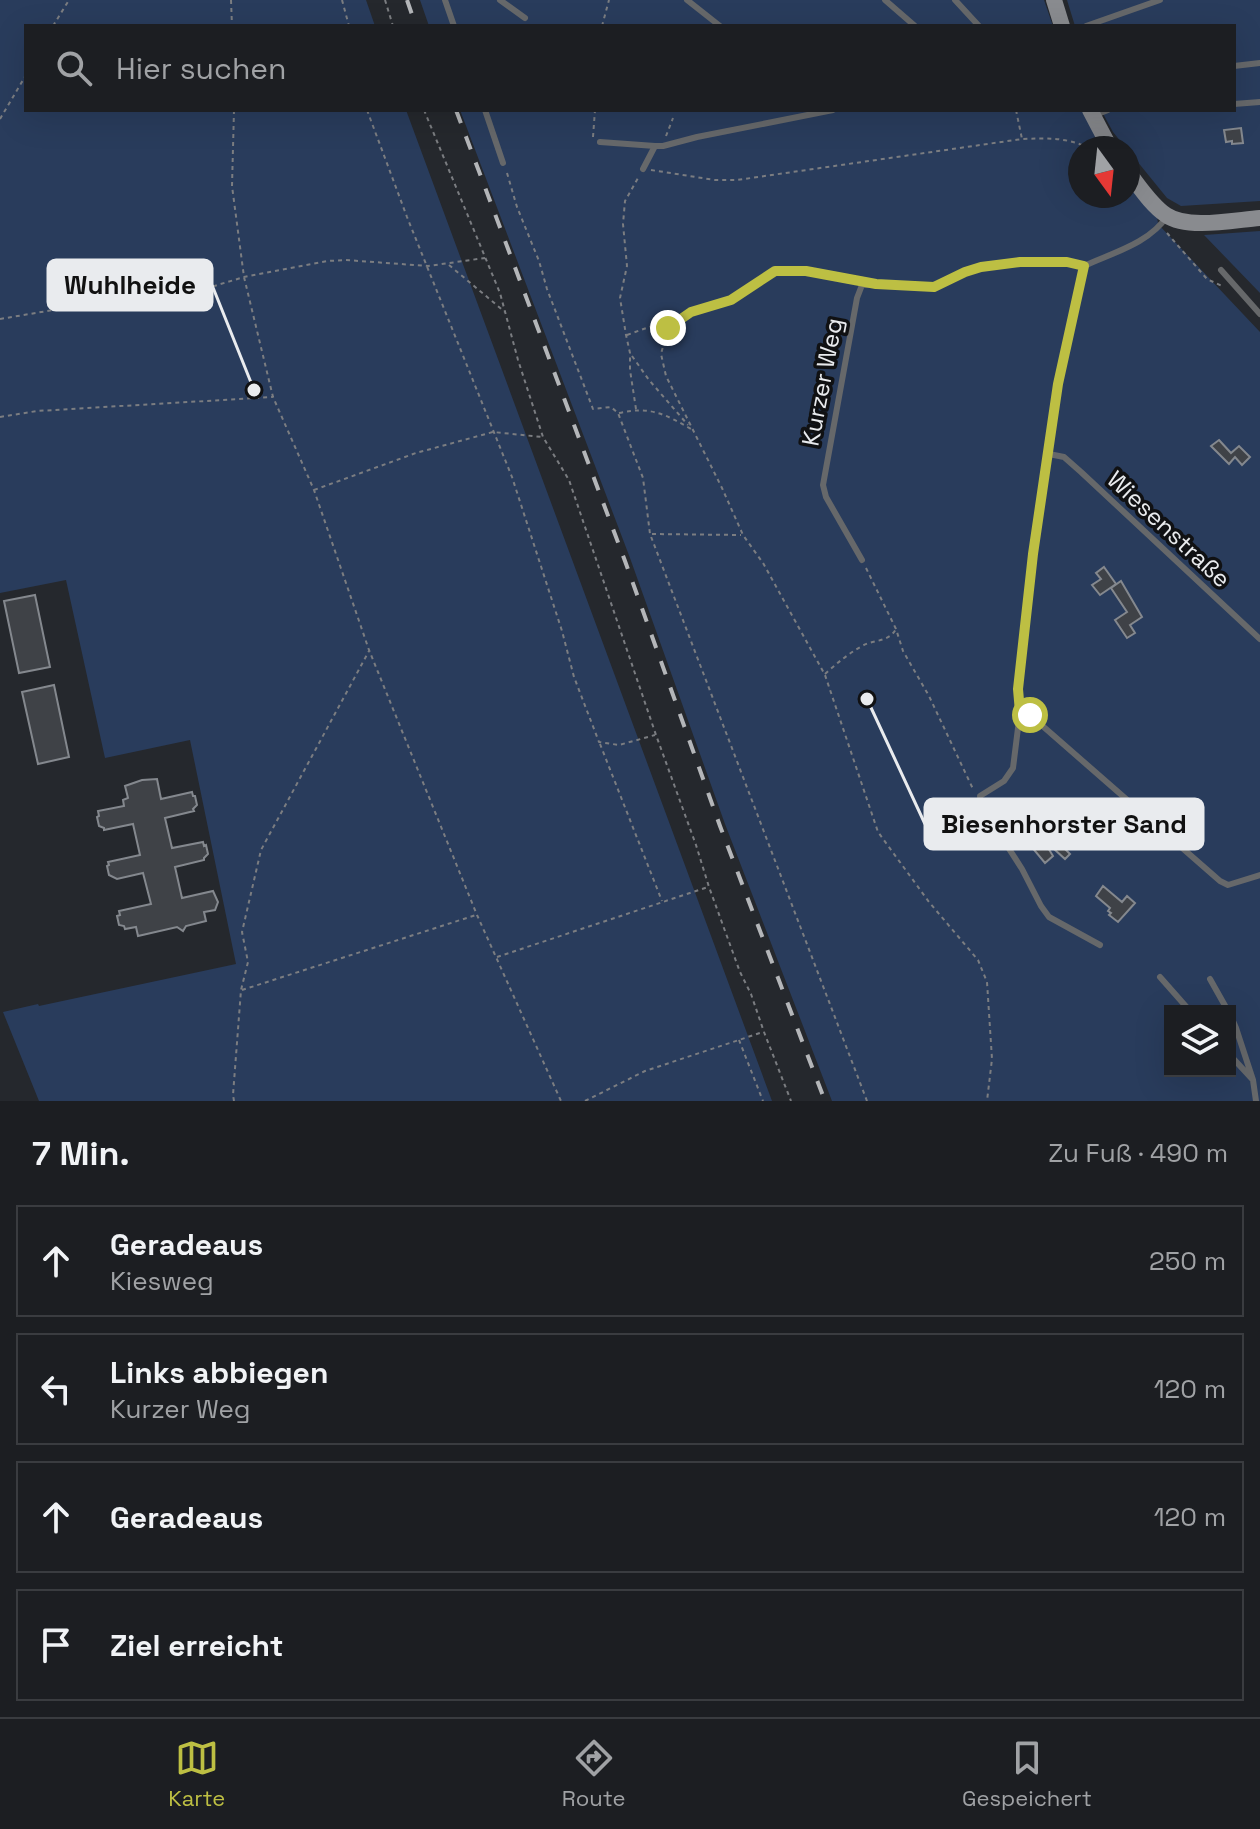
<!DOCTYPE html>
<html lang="de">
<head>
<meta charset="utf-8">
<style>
  :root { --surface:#1c1e22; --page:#25272a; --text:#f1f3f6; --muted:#a0a2a5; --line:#3a3c40; --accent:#bdbf43 }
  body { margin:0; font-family:"Space Grotesk",sans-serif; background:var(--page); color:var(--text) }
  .controls { position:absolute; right:24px; bottom:24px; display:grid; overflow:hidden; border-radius:0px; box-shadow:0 8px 32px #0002 }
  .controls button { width:72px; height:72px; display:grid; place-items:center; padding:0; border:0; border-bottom:2px solid var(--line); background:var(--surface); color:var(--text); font:40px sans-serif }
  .compass { position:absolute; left:1068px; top:136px; width:72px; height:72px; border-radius:50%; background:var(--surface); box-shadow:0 8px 32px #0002; rotate:165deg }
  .stop { position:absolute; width:24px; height:24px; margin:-18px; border:6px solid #bdbf43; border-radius:50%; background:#fff }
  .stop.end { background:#bdbf43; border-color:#fff; box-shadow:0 2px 8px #0008 }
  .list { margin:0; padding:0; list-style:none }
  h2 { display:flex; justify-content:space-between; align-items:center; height:104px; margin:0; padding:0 32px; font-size:34px }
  h2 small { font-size:26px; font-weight:400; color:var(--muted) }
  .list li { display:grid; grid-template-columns:52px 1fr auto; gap:24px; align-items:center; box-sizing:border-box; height:112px; margin:0 16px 16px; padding:0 16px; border:2px solid var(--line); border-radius:0px }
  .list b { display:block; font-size:30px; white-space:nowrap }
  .list p { margin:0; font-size:26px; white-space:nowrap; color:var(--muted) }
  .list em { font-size:26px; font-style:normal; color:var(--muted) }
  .icon { flex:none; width:44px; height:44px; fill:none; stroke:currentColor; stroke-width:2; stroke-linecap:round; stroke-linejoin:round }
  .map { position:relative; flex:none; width:1260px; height:1101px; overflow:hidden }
  .search { position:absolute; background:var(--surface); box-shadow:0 8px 32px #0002; left:24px; right:24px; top:24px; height:88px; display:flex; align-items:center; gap:20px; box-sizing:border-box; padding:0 28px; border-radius:0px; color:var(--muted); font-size:30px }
  .sheet { height:616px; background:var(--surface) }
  nav { display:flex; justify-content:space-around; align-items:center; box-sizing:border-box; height:112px; border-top:2px solid var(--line); background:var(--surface); font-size:22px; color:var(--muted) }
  nav a { display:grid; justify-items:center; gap:4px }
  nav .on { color:var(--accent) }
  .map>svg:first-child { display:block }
</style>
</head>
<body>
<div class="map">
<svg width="1260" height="1101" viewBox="0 0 1260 1101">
  <rect width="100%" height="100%" fill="#25282d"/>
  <path fill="#293c5c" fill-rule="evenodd" d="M 0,0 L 366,0 L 375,26 L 26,26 L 26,110 L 406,110 L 772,1101 L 39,1101 L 3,1012 L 38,1004 L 39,1006 L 236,964 L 190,740 L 105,758 L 66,580 L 0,593 Z
    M 420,0 L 1044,0 L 1053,26 L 429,26 Z
    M 1067,0 L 1260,0 L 1260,201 L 1181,206 L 1167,198 L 1128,150 L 1128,148 L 1126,148 L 1113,132 L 1101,110 L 1234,110 L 1234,26 L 1075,26 Z
    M 460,110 L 1084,110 L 1103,148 L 1080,148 L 1080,196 L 1128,196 L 1128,183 L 1157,216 L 1158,224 L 1260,332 L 1260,1101 L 832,1101 L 725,824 L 630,558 ZM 1170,1011 L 1230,1011 L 1230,1071 L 1170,1071 Z
    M 1260,231 L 1260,293 L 1204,235 Z"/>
  <path fill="#3f4247" stroke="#84888e" stroke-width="2" d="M 1241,128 L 1243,143 L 1232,144 L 1232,141 L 1226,142 L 1224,130 Z
    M 1219,440 L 1231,453 L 1239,446 L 1250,457 L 1242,465 L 1235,457 L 1229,464 L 1211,446 Z
    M 1104,567 L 1116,584 L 1100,595 L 1092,585 L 1101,579 L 1096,573 Z
    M 1121,581 L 1142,617 L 1130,625 L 1135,633 L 1127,638 L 1115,620 L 1127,612 L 1111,588 Z
    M 35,595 L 50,667 L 19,673 L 4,601 Z
    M 54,685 L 69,757 L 38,764 L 22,692 Z
    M 157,779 L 161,799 L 192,792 L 193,796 L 195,796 L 197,805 L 193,809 L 194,811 L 165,818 L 172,848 L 203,842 L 204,846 L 206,845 L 208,854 L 204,858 L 204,860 L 175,867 L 182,898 L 213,891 L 218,902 L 215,910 L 204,912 L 206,921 L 186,926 L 183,931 L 177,927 L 138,936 L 136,927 L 125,929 L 124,926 L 119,925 L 117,916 L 120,915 L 119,911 L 151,904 L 143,873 L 117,879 L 109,875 L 107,866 L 109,865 L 108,862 L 140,855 L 133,824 L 104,830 L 104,828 L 99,826 L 97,817 L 99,816 L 98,811 L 124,806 L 123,800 L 128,798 L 125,786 L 142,780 Z
    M 1048,831 L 1054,837 L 1056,835 L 1067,843 L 1063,847 L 1070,854 L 1065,859 L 1042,838 L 1053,856 L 1045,863 L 1030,845 Z
    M 1103,886 L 1122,902 L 1127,896 L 1135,903 L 1118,922 L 1109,915 L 1111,913 L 1108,911 L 1110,908 L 1096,896 Z"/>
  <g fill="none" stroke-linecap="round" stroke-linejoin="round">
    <path stroke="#7b7d81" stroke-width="2" stroke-dasharray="4 4" stroke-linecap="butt" d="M 231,0 L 232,26
      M 342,0 L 349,26
      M 385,0 L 393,26
      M 53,26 L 69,0
      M 602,26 L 609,0
      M 234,110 L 232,186 L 244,277 L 273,397 L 314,490 L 369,650 L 477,915 L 561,1101
      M 367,110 L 407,217 L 512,477 L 562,631 L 574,677 L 599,742 L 619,745 L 655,735
      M 424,110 L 500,293 L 518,360 L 543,437 L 569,480 L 656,735 L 696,845 L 709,887 L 740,972 L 751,994 L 764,1032 L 791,1101
      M 1016,110 L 1022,139
      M 0,119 L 26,75
      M 666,136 L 673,118
      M 593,137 L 595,110
      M 651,170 L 715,180 L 737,180 L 1022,139 C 1046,138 1066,137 1089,148
      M 507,173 L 517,207 L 539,261 L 547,289 L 593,409 L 611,407 L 618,413 L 643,478 L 650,534 L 867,1101
      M 1167,233 L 1207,279 L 1222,286
      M 449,265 L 505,312
      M 855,280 L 806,271 L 775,271 L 731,300 L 691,312 L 668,328 L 661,354 L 666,376 L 722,488 L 743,535 L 763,563 L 825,675 L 878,832 L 929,902 L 978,960 L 987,982 L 992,1059 L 987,1101
      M 0,319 L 142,295 L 191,293 L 244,277 L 327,261 L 346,260 L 428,266 L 485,258
      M 627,335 L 685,314
      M 632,356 L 649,380 L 688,425
      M 636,409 L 630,370 L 630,353 L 626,335 L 620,298 L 627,266 L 623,224 L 625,201 L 638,178
      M 619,413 C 650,406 665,414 691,429
      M 0,417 L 37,411 L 273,397
      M 314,490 L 416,453 L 493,432 L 542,437
      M 652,534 L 741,535
      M 866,568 L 896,629 L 903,651 L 929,696 L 973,789
      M 825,674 C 837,663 848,654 862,646 C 874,639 888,643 896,629
      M 600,744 L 662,901
      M 497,957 L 708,887
      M 242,990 L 476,915
      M 739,1040 L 763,1101
      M 234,1101 L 233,1095 L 241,990 L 248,962 L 242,932 L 261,850 L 369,651
      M 585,1101 L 645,1071 L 763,1032"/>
    <path stroke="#66686a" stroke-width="6" d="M 445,0 L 454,26
      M 500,0 L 525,18
      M 687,0 L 720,26
      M 885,0 L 915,26
      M 955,0 L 979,26
      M 1086,26 L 1160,0
      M 1234,66 L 1260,63
      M 1234,104 L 1260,102
      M 485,110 L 503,163
      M 1093,116 L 1108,110
      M 600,142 L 655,146
      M 643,169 L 655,146 L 663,146 L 697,137 L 833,110
      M 1221,270 L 1260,314
      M 1049,454 L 1064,457 L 1081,472 L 1260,639
      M 862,560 L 826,497 L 823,485 L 857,298 L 862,285 C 885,283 911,289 932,287 C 943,285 955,275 966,271 C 996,260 1053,258 1084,266
      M 1020,712 L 1030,715 L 1220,881 L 1228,885 L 1260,875
      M 1100,945 L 1049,917 L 1041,906 L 1022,869 L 981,805 L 980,796 L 1004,781 L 1013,768 L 1020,712 L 1018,689 L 1033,554 L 1058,384 L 1081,273 L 1084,266 C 1112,253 1150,243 1167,216
      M 1160,977 L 1190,1011
      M 1210,979 L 1228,1011
      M 1230,1014 L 1236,1028 L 1253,1080
      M 1230,1055 L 1253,1080 L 1256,1101"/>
    <path stroke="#898b8f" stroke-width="16" d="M 1054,0 L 1062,26
      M 1090,110 L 1110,148
      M 1128,172 C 1139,186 1151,205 1166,215 C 1188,230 1234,220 1260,218"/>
    <path stroke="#b4b6b9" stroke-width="4" stroke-dasharray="14 14" stroke-linecap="butt" d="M 407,0 L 416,26
      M 456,110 L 625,561 L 720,826 L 825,1101"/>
  </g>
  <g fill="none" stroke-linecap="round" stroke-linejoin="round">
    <path stroke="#bdbf43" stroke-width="10" d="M 668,328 L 691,312 L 731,300 L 775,271 L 806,271 L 876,284 L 934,287 L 965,272 L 981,267 L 1020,262 L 1067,262 L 1084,266 L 1058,384 L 1033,554 L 1018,689 L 1020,712 L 1030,715"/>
  </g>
  <g text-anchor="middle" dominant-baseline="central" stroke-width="7" stroke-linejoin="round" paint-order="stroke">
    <g font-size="24" fill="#e9ebee" stroke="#101113">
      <text transform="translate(822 382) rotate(-79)">Kurzer Weg</text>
      <text transform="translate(1169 529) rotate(43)">Wiesenstraße</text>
    </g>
  </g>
  <path fill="none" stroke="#e9ebee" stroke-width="3" d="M254 390L212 285M867 699L925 824"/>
  <g fill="#e9ebee" stroke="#101113" stroke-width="3">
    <circle cx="254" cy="390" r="8"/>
    <circle cx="867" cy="699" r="8"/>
  </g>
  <g fill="#e9ebee" stroke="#e9ebee" stroke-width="3">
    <rect x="48" y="260" width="164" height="50" rx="8"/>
    <rect x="925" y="799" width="278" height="50" rx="8"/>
  </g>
  <g font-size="26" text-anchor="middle" font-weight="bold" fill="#111">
    <text x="130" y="294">Wuhlheide</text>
    <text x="1064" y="833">Biesenhorster Sand</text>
  </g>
</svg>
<div class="controls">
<button><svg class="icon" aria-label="layers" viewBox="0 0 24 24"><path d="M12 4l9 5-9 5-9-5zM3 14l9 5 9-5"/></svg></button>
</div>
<svg class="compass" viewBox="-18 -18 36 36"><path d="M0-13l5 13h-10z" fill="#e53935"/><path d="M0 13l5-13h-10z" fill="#a0a2a5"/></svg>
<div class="stop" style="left:1030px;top:715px"></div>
<div class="stop end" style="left:668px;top:328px"></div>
<div class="search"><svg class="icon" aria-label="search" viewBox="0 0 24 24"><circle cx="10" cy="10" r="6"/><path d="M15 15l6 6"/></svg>Hier suchen</div>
</div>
<section class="sheet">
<h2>7 Min.<small>Zu Fuß · 490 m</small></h2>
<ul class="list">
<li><svg class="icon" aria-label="ahead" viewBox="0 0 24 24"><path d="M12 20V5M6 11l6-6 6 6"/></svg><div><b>Geradeaus</b><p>Kiesweg</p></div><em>250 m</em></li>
<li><svg class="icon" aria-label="left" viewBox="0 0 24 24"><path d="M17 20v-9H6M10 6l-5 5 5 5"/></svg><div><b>Links abbiegen</b><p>Kurzer Weg</p></div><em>120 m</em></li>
<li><svg class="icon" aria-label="ahead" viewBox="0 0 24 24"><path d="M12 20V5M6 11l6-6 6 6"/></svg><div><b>Geradeaus</b></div><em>120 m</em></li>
<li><svg class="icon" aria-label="arrive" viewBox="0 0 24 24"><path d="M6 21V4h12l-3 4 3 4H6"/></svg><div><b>Ziel erreicht</b></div></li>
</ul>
</section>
<nav>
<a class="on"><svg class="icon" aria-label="map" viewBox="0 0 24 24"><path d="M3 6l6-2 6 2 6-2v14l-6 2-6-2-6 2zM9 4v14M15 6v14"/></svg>Karte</a>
<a><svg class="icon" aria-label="directions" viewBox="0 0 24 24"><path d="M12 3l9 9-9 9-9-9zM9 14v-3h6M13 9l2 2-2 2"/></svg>Route</a>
<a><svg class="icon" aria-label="saved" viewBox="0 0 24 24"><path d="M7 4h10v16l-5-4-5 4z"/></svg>Gespeichert</a>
</nav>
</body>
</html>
